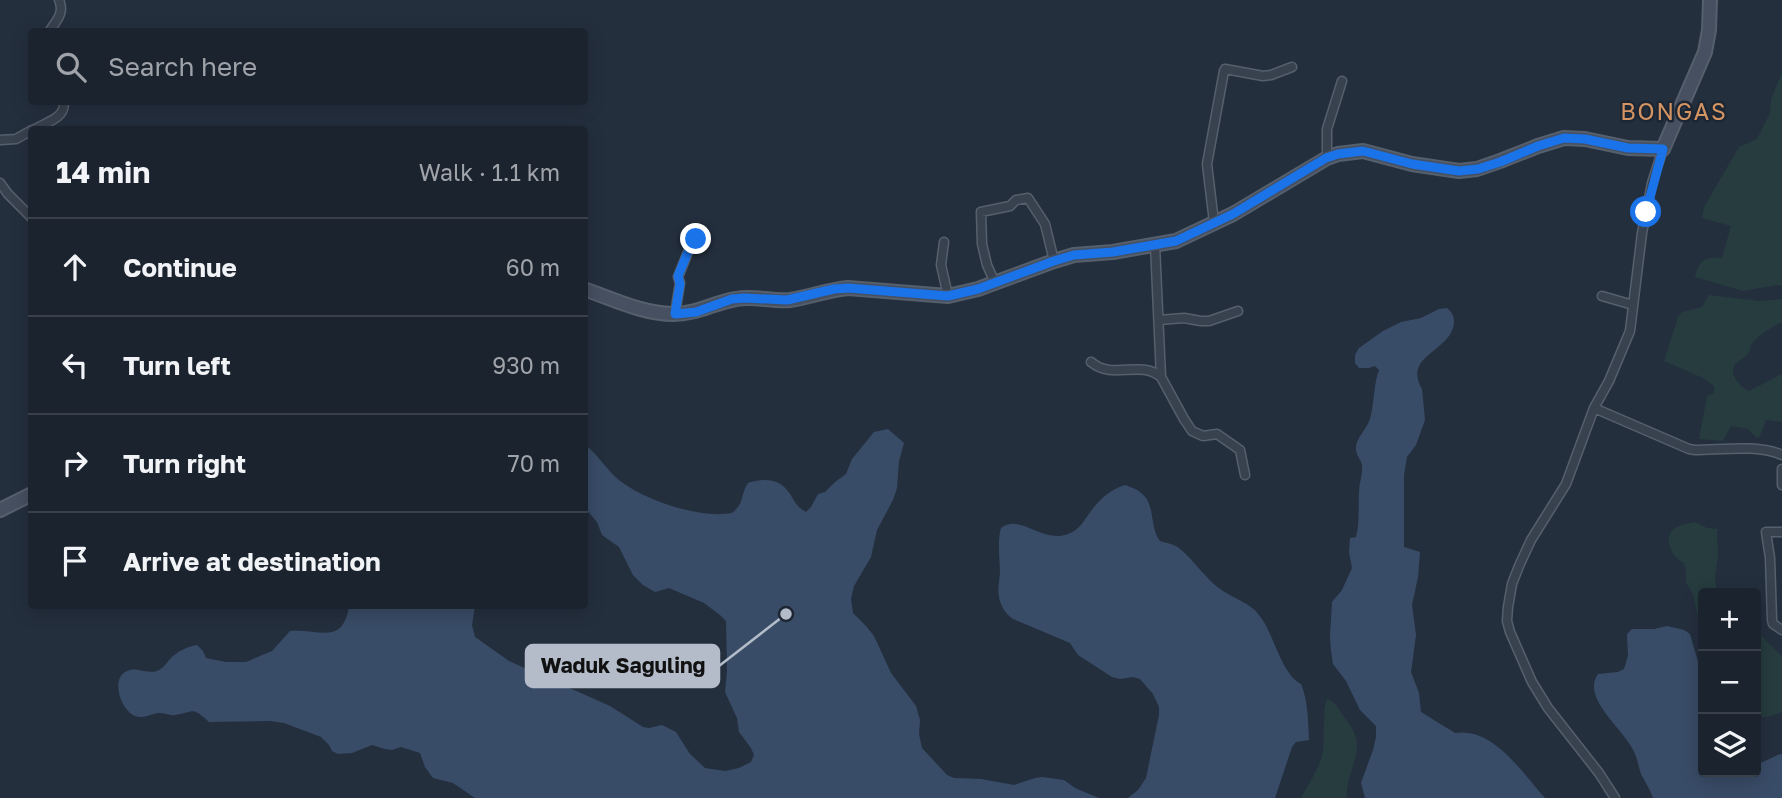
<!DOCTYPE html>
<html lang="en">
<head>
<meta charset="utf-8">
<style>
  :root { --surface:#1b232e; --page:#282f3a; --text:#f1f3f6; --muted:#a0a4aa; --line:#39404a }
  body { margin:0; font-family:"Golos Text",sans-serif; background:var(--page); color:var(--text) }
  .controls { position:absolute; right:21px; bottom:21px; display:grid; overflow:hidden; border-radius:7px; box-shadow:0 4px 18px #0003 }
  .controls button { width:63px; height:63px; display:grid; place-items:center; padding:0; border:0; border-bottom:2px solid var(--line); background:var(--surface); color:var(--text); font:35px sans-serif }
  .stop { position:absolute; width:21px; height:21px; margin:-16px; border:5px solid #1a73e8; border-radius:50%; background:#fff }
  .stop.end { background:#1a73e8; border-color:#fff; box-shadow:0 2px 7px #0008 }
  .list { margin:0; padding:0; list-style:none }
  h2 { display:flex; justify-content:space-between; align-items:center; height:91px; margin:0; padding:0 28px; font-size:30px }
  h2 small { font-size:23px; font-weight:400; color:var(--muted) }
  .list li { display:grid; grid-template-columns:46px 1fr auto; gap:21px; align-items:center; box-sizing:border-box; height:98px; padding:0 28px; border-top:2px solid var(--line) }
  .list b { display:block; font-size:26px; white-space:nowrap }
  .list em { font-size:23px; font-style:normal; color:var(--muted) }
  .icon { flex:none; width:38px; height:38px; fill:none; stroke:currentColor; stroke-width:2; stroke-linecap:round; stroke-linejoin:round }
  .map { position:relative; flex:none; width:1782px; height:798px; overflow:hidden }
  .search { position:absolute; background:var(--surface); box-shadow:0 4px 18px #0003; left:28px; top:28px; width:560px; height:77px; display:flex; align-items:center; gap:18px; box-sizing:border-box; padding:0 24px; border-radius:7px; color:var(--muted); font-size:26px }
  .panel { position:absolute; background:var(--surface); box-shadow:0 4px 18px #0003; left:28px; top:126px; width:560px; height:483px; border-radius:7px }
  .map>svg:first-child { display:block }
</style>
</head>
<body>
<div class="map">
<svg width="1782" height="798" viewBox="0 0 1782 798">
  <rect width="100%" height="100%" fill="#242f3e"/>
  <path fill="#263c3f" d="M 1782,73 L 1782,286 L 1777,285 L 1743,291 L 1695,277 C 1700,260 1704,257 1722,258 L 1731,226 L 1702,218 L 1704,207 L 1739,147 L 1757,139 L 1770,113 L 1771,99 Z
    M 1709,295 L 1760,301 L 1782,299 L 1782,324 L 1779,323 C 1771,328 1758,335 1752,344 C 1747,352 1754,346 1748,354 C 1745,358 1738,360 1735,365 C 1728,374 1741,388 1749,391 L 1782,374 L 1782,422 L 1766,420 L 1760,436 L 1757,438 L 1748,429 L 1731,426 L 1723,441 L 1699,439 L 1707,396 L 1714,393 L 1714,386 L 1703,378 L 1664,361 L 1678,317 L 1682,312 L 1702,307 Z
    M 1695,522 L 1707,528 L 1717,529 L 1718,555 L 1715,577 L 1717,593 L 1703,593 L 1703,632 L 1698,620 L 1693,595 L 1686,582 L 1686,569 L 1683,562 C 1674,559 1665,543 1670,534 C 1673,526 1687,523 1695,522 Z
    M 1756,631 L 1782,656 L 1782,712 L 1767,717 L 1756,717 Z
    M 1327,699 C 1335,701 1337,707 1342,714 C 1347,721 1354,729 1356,738 C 1361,756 1345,778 1347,798 L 1301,798 C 1309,783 1320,768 1323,751 C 1325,736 1322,711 1327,699 Z"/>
  <path fill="#394c67" d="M 1447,308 C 1452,313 1454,315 1454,323 C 1451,352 1402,355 1422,389 L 1425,420 L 1416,445 L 1407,457 L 1404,475 L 1404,547 L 1420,552 L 1418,577 L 1412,605 L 1416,635 L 1411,672 L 1419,693 L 1421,712 L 1455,733 C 1494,727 1522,773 1545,798 L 1365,798 L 1361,783 L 1373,750 L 1376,737 L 1376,726 L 1360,710 L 1346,681 L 1333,664 L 1331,651 L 1330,636 L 1332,602 L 1342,590 L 1352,568 L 1349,552 L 1350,538 L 1356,537 C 1360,522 1358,507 1359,492 C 1359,483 1363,474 1362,465 C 1361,460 1356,455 1356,449 C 1355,439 1367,429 1370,419 C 1374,405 1374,382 1379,370 L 1375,366 L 1369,368 L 1359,368 L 1355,363 L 1355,355 L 1359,348 L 1383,331 L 1401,322 L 1421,318 L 1439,309 Z
    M 888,429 L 904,443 L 899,461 L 897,488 L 893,500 L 877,530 L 871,557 L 854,586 L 851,599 L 853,613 L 866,626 L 874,636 L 891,673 L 916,706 L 920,720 L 919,734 L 922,748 L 947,775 L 954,778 L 981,779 L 1014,785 L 1035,778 L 1042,777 L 1064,780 L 1075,788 L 1099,798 L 475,798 L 453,783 L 433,778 L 425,767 L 420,753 L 401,747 L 392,750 L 385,749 L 372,745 L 352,753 L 338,754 L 332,751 L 329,745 L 321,737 L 284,723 L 270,721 L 209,722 C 191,706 196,712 175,715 C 170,716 165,713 159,713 C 150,714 142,720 133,715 C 120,708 109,675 130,670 C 138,668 148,674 157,671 C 165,668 167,661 173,656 C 179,651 189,646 197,645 L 203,651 L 206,658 L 226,662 L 246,662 L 272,651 L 290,631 C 317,628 343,647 349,606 L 475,606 L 472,625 L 475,637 L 509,661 L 610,706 L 643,727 L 649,728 L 662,725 L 676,732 L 690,754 L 705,768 L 725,771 L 739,768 L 751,762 L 754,755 L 751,748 L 739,732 L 737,718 L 725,692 L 727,671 L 726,621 L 720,615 L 704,603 L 669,588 L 655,592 L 643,585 L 633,575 L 619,547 L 602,535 L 597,522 L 585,508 L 585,448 L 589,448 C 600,458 607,470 619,480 C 644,500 699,519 732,513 C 745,503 740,495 748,483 C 764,478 780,478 790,494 C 795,502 797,507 806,512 L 811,507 L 818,494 L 825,492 L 835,482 L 846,474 L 852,459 L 874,432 Z
    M 1125,485 C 1130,487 1137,489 1141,493 C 1156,504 1149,527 1160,541 C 1166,543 1175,544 1180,549 C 1195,561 1206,580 1223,591 C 1235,599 1250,603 1259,615 C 1274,633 1281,674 1301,684 C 1308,700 1308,722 1309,740 L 1296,742 L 1292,747 L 1275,798 L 1128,798 L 1138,790 L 1146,778 L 1159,715 L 1159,707 L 1153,694 L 1140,679 L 1133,677 L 1120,679 L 1112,677 L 1078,655 L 1070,643 L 1013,619 C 1007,615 1002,608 1000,601 C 997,592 999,583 1000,573 C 1000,558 997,543 1001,528 C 1021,513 1041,544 1068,534 C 1080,530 1084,520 1091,511 C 1100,499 1111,489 1125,485 Z
    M 1667,626 L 1684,630 L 1690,634 L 1703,679 L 1703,772 L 1756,772 L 1756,765 L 1780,754 L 1782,755 L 1782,798 L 1653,798 C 1650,789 1645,782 1641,774 C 1638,765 1637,756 1632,748 C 1622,728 1581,697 1598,674 L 1618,672 L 1624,669 L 1628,656 L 1627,634 L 1632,629 L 1654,629 Z"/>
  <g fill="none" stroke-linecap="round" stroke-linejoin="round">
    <g stroke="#565f6c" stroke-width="11">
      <path id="minor" d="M 49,32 C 56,21 65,13 59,0
        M 33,130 C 46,122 65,119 64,102
        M 0,140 L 16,139 L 32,130
        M 1327,158 L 1327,129 L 1342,81
        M 0,183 L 8,194 L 32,218
        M 1214,222 L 1207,164 L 1224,71 L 1225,69 L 1263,76 L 1271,75 L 1292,67
        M 944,242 L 941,265 L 948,296
        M 1155,245 L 1161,377 L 1184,419 L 1192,431 L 1203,436 L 1217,434 L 1240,450 L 1245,475
        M 995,283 L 987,265 L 982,244 L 981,212 L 1010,206 L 1016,200 L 1028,198 L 1045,224 L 1054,261
        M 1602,296 L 1633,305
        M 675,314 L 680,283 L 678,277 L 690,247 L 691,245 L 694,246 L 696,239 L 693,235 L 695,230
        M 1159,320 L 1184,318 L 1201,321 L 1209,321 L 1238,311
        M 1091,362 C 1114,381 1139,359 1161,377
        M 1594,408 L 1689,449 L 1695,450 C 1720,450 1759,444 1782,455
        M 1782,469 L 1782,485
        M 1782,532 L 1766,532 L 1770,558 L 1772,620 L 1773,624 L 1782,630
        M 1615,798 L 1599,773 L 1548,708 L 1532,682 L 1510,632 L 1507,621 L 1508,607 L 1512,584 L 1519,566 L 1531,540 L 1566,484 L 1594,408 L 1609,381 L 1630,331 L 1642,233 L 1652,183 L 1663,149"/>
    </g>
    <g stroke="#565f6c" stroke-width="16">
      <path id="secondary" d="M 584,289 C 613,299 643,314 673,314 C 697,314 713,303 736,299 C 754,295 772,302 790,300 C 810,297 828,290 848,288 L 948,296 L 978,289 L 1054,261 L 1074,255 L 1113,252 L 1176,241 L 1233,214 L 1327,158 L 1338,154 L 1363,151 L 1412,164 L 1459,171 L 1477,169 L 1500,161 L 1538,146 L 1564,138 L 1585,139 L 1628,148 L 1663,149 L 1705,52 L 1709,30 L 1710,0
        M 0,510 L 32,494"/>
    </g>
    <use href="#minor" stroke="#38414e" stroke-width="8"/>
    <use href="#secondary" stroke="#465061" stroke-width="12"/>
  </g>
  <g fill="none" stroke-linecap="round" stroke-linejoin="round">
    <path stroke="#1a73e8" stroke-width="9" d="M 696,239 L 694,246 L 691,245 L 690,247 L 678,276 L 680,284 L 675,314 L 696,312 L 732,299 L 744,298 L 787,300 L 834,289 L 848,288 L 948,296 L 978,289 L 1054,261 L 1074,255 L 1113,252 L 1176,241 L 1233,214 L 1326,158 L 1338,154 L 1363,151 L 1412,164 L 1459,171 L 1478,169 L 1500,162 L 1538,146 L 1564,138 L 1585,139 L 1628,148 L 1663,149 L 1646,212"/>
  </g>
  <g text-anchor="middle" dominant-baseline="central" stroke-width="5" stroke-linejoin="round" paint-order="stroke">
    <g font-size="23" letter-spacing="2" fill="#d59563" stroke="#1d2633">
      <text x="1674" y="111">BONGAS</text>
    </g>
  </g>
  <path fill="none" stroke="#b4bcc9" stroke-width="2.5" d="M786 614L719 666"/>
  <circle fill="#b4bcc9" stroke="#1d2633" stroke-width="2.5" cx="786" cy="614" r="7"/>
  <rect fill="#b4bcc9" stroke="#b4bcc9" stroke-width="2.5" x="526" y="645" width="193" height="42" rx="7"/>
  <g font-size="21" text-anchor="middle" font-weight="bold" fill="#111">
    <text x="623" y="673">Waduk Saguling</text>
  </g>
</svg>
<div class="controls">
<button>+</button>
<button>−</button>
<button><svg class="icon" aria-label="layers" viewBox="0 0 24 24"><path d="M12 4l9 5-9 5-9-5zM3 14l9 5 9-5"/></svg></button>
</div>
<div class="stop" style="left:1646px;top:212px"></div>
<div class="stop end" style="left:696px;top:239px"></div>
<div class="search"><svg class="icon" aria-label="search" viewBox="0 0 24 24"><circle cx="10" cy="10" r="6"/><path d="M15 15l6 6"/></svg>Search here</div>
<section class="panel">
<h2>14 min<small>Walk · 1.1 km</small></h2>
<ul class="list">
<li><svg class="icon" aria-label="ahead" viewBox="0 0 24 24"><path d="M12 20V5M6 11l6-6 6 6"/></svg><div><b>Continue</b></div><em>60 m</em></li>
<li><svg class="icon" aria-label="left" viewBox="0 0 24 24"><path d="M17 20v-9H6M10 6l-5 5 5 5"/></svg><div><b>Turn left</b></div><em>930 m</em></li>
<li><svg class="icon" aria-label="right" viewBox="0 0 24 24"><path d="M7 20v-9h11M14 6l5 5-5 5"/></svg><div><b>Turn right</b></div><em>70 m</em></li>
<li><svg class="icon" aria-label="arrive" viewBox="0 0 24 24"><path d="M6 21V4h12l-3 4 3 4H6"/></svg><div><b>Arrive at destination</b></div></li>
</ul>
</section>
</div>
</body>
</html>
